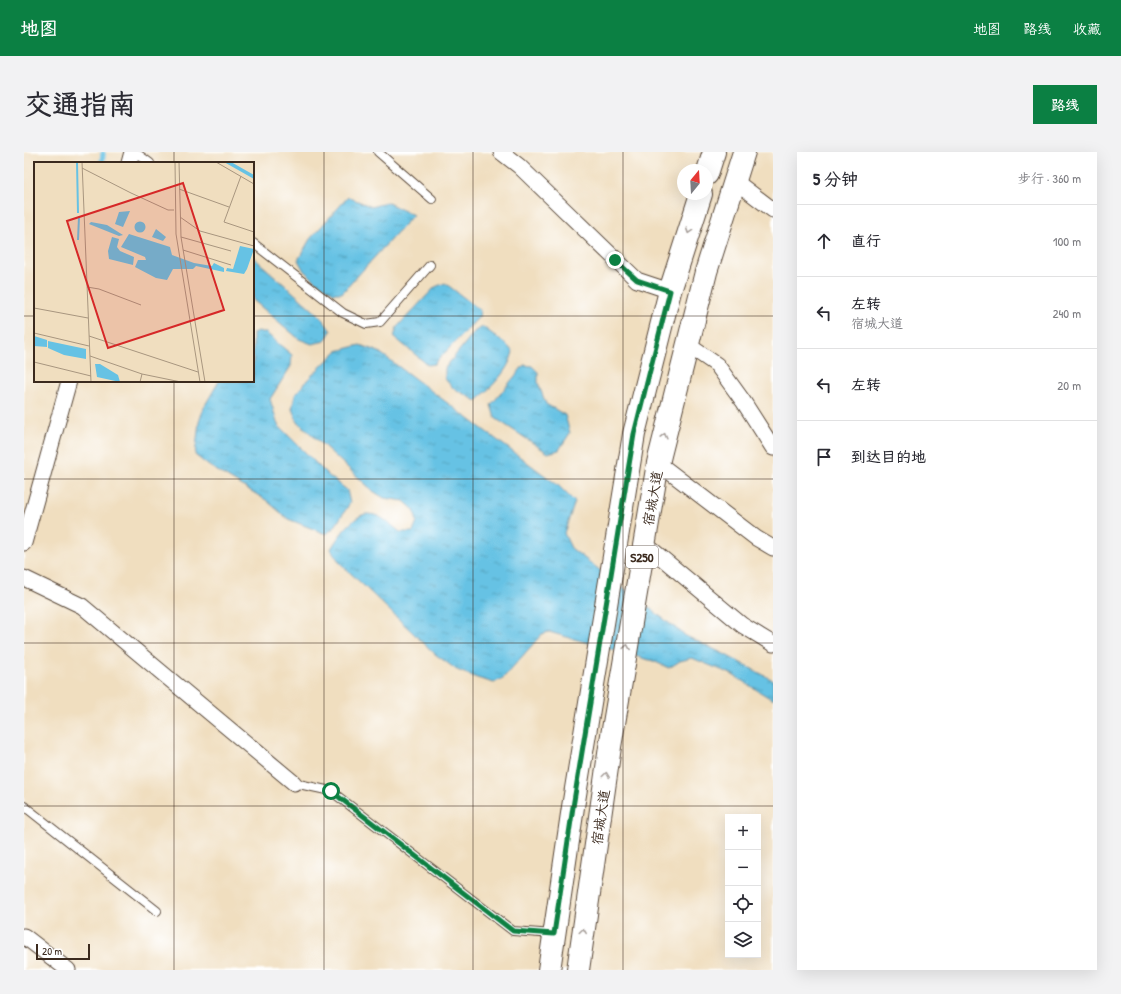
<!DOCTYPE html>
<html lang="zh">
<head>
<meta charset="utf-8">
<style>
  :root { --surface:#fff; --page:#f2f2f3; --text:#2b2b33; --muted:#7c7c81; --line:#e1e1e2; --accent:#0b8043 }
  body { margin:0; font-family:"Patrick Hand","LXGW WenKai TC",sans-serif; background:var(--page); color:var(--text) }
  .controls { position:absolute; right:12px; bottom:12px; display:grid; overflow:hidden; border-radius:0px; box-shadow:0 4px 16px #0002 }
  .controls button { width:36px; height:36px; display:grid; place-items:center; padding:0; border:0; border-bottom:1px solid var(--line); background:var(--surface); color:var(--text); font:20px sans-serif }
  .compass { position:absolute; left:653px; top:12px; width:36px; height:36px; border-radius:50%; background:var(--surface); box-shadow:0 4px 16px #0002; rotate:18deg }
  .scale { position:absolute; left:12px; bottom:10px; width:54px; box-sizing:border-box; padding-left:4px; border:2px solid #3b2a1e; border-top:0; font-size:11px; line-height:14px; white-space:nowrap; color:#3b2a1e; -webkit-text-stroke:3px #fff; paint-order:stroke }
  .stop { position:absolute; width:12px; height:12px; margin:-9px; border:3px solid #0b8043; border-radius:50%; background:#fff }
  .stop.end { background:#0b8043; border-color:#fff; box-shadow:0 1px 4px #0008 }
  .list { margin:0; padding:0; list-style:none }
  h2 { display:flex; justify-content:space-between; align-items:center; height:52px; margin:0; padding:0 16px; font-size:17px }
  h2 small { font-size:13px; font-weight:400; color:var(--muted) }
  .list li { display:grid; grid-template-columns:26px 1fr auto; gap:12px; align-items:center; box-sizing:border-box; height:72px; padding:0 16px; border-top:1px solid var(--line) }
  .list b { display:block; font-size:15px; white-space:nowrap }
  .list p { margin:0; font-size:13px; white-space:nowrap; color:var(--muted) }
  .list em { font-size:13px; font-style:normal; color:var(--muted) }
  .icon { flex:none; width:22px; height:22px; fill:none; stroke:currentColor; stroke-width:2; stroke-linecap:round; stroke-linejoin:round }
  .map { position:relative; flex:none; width:749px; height:818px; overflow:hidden; border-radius:0px }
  header { display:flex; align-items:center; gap:24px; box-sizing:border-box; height:56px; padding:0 20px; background:var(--accent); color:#fff }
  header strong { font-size:19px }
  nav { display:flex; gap:22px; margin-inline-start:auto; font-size:14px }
  .intro { display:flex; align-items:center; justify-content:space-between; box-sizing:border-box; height:96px; padding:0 24px }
  h1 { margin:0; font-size:28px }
  .button { padding:10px 18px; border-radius:0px; background:var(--accent); color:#fff; font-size:14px; font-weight:700 }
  main { display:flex; gap:24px; padding:0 24px }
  aside { flex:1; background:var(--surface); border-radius:0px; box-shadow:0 4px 16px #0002 }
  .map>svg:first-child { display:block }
</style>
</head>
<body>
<header>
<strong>地图</strong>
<nav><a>地图</a><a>路线</a><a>收藏</a></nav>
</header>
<div class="intro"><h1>交通指南</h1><a class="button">路线</a></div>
<main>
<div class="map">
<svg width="749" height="818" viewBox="0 0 749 818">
  <defs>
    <pattern id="water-ripples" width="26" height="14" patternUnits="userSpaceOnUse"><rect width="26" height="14" fill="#66c2e4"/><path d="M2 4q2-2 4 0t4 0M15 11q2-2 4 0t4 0" fill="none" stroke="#559eb8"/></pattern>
  </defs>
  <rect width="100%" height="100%" fill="#fff"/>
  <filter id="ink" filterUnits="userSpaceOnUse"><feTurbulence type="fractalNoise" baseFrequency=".025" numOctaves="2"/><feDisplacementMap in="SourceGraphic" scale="8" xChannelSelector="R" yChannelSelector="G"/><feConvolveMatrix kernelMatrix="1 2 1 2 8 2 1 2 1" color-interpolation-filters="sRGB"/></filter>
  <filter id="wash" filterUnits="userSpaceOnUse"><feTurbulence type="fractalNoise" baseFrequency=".012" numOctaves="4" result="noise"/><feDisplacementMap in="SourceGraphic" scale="16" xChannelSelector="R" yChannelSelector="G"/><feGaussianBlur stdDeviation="0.9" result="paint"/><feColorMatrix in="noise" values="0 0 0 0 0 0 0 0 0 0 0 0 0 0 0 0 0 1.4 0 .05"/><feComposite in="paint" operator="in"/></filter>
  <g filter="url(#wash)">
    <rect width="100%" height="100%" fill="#f0debf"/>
    <path fill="url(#water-ripples)" stroke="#507681" d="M 324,45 L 348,55 L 362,50 L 389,63 L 318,141 L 309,141 L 293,130 L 280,119 L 274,108 L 286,87 Z
      M 229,105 L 297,165 L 307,179 L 301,189 L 288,192 L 275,187 L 229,148 Z
      M 421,131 L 456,158 L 455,165 L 410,212 L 404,213 L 370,185 L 373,175 L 411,135 Z
      M 459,175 L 482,192 L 489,200 C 484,221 467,234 453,249 L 429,236 L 421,227 L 421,216 L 451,179 Z
      M 234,179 L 242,181 L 268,203 L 267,214 L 246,247 L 254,273 L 305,324 L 323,338 L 326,351 L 310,376 L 302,382 L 264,367 L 242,348 L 185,314 L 171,303 L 175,270 L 180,255 L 195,229 L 229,229 L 229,181 Z
      M 336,193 L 355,200 L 535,334 L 551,350 L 540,381 L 547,396 L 662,484 L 700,502 L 749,528 L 749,548 L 707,522 L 668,506 L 656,509 L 645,516 L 629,509 L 525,480 L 518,482 L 479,526 L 470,531 L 453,526 L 433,518 L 411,502 L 316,411 L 307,397 C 313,386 331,361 344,362 C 357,362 367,373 376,380 L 389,380 L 393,370 L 390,358 L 380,349 L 360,346 L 349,339 L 273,269 L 268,257 L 271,243 L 284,227 L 313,199 Z
      M 500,213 L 508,214 L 514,220 L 514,231 L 522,252 L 541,263 L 546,281 L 535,298 L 524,301 L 471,266 L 467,253 Z"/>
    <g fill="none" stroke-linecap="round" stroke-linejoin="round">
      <path stroke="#66c2e4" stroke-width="5.5" d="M 78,11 L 79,2"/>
    </g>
  </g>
  <g filter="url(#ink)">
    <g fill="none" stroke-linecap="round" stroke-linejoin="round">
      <g stroke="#564536" stroke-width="10">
        <path id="service" d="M 111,0 L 126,11
          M 354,0 L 408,47
          M 229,91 L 319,161 L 342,172 L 356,170 L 406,113
          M 270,631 L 307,639 L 489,779 L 530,782
          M 0,654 L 133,759"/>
      </g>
      <g stroke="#564536" stroke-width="17">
        <path id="minor" d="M 477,0 L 495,14 L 613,128 L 646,139
          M 105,11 L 108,0
          M 711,29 L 749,58
          M 664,193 L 693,213 L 719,249 L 749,296
          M 634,311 L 732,386 L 749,396
          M 0,391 L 45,229
          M 620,391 L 718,473 L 749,492
          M 0,426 L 58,454 L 270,631
          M 0,784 L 44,818"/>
      </g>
      <g stroke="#564536" stroke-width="24">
        <path id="primary" d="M 683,22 L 690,0
          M 525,818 L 549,655 L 610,282 L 646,139 L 677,42
          M 554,818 L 586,595 L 634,311 L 682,120 L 720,0"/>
      </g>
      <use href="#service" stroke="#fff" stroke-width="8"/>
      <use href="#minor" stroke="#fff" stroke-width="15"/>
      <use href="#primary" stroke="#fff" stroke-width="22"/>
    </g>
    <defs><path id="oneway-chevron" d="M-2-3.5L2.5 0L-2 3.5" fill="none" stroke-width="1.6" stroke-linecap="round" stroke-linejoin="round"/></defs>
    <g stroke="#a79f9a">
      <use href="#oneway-chevron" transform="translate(665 79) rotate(108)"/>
      <use href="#oneway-chevron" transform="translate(640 284) rotate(-76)"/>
      <use href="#oneway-chevron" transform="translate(603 495) rotate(-81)"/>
      <use href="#oneway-chevron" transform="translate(582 623) rotate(-82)"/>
      <use href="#oneway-chevron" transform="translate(559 779) rotate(-82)"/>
    </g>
  </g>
  <g fill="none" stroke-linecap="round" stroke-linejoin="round" filter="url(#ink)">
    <path stroke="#0b8043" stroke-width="5" d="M 307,639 L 489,779 L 530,782 L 549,655 L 610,282 L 646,139 L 613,128 L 591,108"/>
  </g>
  <path fill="none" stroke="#3b2a1e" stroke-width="1" stroke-opacity="0.55" d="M 150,0 L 150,11M 300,0 L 300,818M 449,0 L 449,818M 599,0 L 599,818M 0,164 L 11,164M 229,164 L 749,164M 150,229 L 150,818M 0,327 L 749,327M 0,491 L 749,491M 0,654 L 749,654"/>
  <g text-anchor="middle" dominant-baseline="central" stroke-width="3.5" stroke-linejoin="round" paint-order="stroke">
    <rect fill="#fff" stroke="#766a62" stroke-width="1" x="602" y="394" width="32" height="22" rx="3"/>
    <g font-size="13" font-weight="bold" fill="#3b2a1e">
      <text x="618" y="405">S250</text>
    </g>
    <g font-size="14" fill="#3b2a1e" stroke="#fff">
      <text transform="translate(628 346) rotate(-80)">宿城大道</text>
      <text transform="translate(576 665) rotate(-82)">宿城大道</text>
    </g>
  </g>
  <g transform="translate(10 10)">
    <rect width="220" height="220" fill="#f0debf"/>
    <path d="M 190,0 L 197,0 L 220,13 L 220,17 ZM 96,49 L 89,65 L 81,62 L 85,50 ZM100.5 65a5.5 5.5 0 1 1 11 0a5.5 5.5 0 1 1-11 0ZM 57,60 L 73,63 L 89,73 L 85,74 L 55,62 ZM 122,67 L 132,75 L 129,79 L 118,75 ZM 95,72 L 133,84 L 136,85 L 138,93 L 160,101 L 178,104 L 180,101 L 190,106 L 190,110 L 162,104 L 159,107 L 139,107 L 133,118 L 122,116 L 101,105 L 104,98 L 112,98 L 111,95 L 87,85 ZM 78,75 L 85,77 L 83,85 L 86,89 L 100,95 L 99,103 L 75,97 L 74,89 ZM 206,84 L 220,87 L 213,107 L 210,112 L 192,109 L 193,106 L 199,107 ZM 0,174 L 13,178 L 13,185 L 0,184 ZM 14,179 L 52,187 L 52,197 L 30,193 L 14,186 ZM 61,202 L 66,202 L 84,213 L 86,220 L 63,215 Z" fill="#66c2e4"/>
    <path fill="none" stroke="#66c2e4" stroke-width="2" d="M 43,0 L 44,51M 44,78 L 45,55"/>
    <path fill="none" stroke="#a8967f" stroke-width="1" d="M 48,0 L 57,220M 141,0 L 142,72 L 166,220M 145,0 L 147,75 L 171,220M 182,0 L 220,22M 48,6 L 97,31 L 134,48 L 140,48M 207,14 L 190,60 L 220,70M 145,27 L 195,45M 146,55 L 166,69 L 220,84M 147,75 L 197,89M 149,88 L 197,103M 53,125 L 65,127 L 107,143M 0,146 L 54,156M 0,171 L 55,184M 55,174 L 164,210M 56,194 L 108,212M 0,200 L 57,214M 106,220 L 108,212 L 147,220"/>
    <path fill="#d62828" fill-opacity="0.15" stroke="#d62828" stroke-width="2" d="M 149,21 L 190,148 L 74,186 L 33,59 Z"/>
    <rect width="220" height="220" fill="none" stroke="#3b2a1e" stroke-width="2"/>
  </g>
</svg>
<div class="controls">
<button>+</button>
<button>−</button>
<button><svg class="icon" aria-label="locate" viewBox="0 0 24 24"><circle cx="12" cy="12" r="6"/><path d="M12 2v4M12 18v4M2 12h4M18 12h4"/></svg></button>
<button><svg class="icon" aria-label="layers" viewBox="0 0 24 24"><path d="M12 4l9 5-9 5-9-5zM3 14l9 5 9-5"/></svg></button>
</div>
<svg class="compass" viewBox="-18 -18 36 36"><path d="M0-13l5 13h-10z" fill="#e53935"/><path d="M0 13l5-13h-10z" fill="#7c7c81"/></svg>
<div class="scale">20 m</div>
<div class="stop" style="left:307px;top:639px"></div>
<div class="stop end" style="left:591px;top:108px"></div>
</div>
<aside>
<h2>5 分钟<small>步行 · 360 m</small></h2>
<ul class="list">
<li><svg class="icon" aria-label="ahead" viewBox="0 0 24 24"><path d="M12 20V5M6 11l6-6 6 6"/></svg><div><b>直行</b></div><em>100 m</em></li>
<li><svg class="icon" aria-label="left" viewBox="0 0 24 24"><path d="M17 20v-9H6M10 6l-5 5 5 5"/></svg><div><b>左转</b><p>宿城大道</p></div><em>240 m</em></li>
<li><svg class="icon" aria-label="left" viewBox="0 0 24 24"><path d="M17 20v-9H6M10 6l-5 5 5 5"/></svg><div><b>左转</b></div><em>20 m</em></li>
<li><svg class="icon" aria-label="arrive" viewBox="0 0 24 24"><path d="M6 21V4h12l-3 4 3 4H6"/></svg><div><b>到达目的地</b></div></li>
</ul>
</aside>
</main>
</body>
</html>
